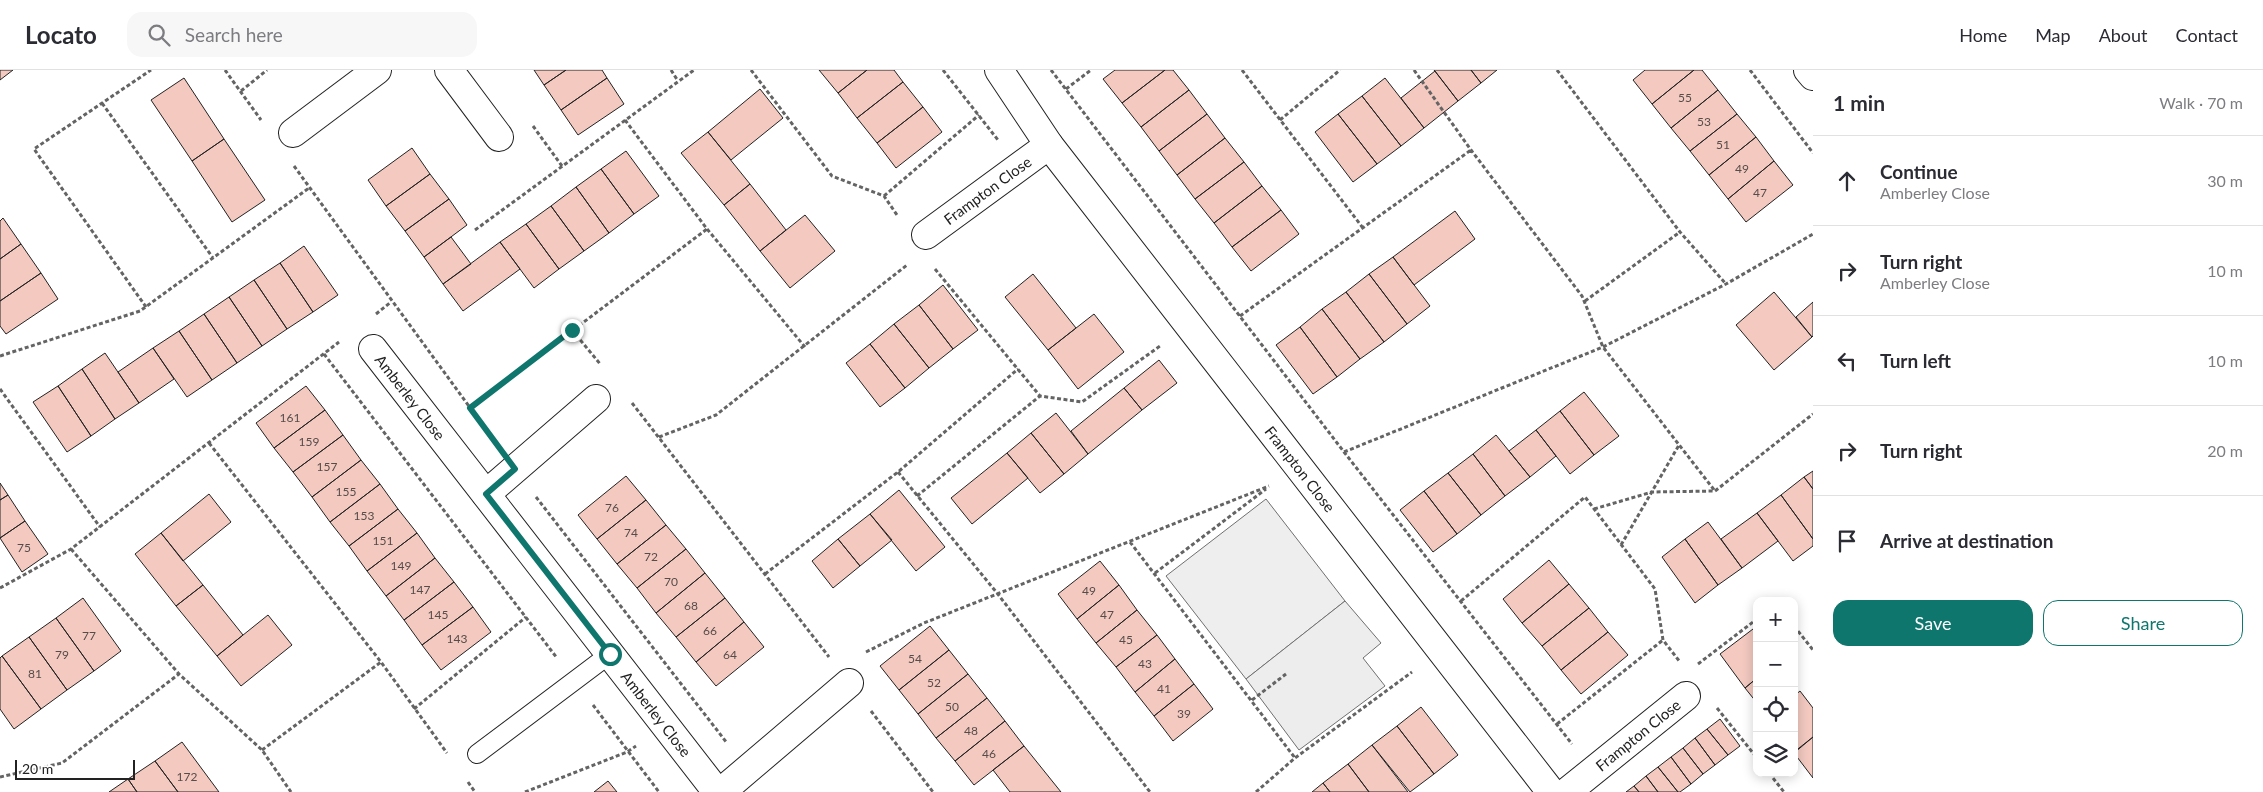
<!DOCTYPE html>
<html lang="en">
<head>
<meta charset="utf-8">
<style>
  :root { --surface:#fff; --page:#f7f7f7; --text:#2b2b33; --muted:#7c7c81; --line:#e1e1e2; --accent:#0f766e }
  body { margin:0; font-family:Lato,sans-serif; background:var(--page); color:var(--text) }
  .controls { position:absolute; right:15px; bottom:15px; display:grid; overflow:hidden; border-radius:10px; box-shadow:0 2px 12px #0003 }
  .controls button { width:45px; height:45px; display:grid; place-items:center; padding:0; border:0; border-bottom:1px solid var(--line); background:var(--surface); color:var(--text); font:25px sans-serif }
  .scale { position:absolute; left:15px; bottom:12px; width:120px; box-sizing:border-box; padding-left:5px; border:2px solid #222; border-top:0; font-size:14px; line-height:18px; white-space:nowrap; color:#222; -webkit-text-stroke:4px #fff; paint-order:stroke }
  .stop { position:absolute; width:15px; height:15px; margin:-11px; border:4px solid #0f766e; border-radius:50%; background:#fff }
  .stop.end { background:#0f766e; border-color:#fff; box-shadow:0 1px 5px #0008 }
  .list { margin:0; padding:0; list-style:none }
  h2 { display:flex; justify-content:space-between; align-items:center; height:65px; margin:0; padding:0 20px; font-size:21px }
  h2 small { font-size:16px; font-weight:400; color:var(--muted) }
  .list li { display:grid; grid-template-columns:32px 1fr auto; gap:15px; align-items:center; box-sizing:border-box; height:90px; padding:0 20px; border-top:1px solid var(--line) }
  .list b { display:block; font-size:19px; white-space:nowrap }
  .list p { margin:0; font-size:16px; white-space:nowrap; color:var(--muted) }
  .list em { font-size:16px; font-style:normal; color:var(--muted) }
  .actions { display:flex; gap:10px; padding:15px 20px }
  .actions a { flex:1; padding:11px 0; border:1px solid var(--accent); border-radius:15px; text-align:center; font-size:18px; color:var(--accent) }
  .actions .main { background:var(--accent); color:#fff }
  .icon { flex:none; width:28px; height:28px; fill:none; stroke:currentColor; stroke-width:2; stroke-linecap:round; stroke-linejoin:round }
  .map { position:relative; flex:none; width:1813px; height:722px; overflow:hidden }
  header { display:flex; align-items:center; gap:30px; box-sizing:border-box; height:70px; padding:0 25px; background:var(--surface); border-bottom:1px solid var(--line) }
  header strong { font-size:24px }
  nav { display:flex; gap:28px; margin-inline-start:auto; font-size:18px }
  .search { width:350px; height:45px; background:var(--page); display:flex; align-items:center; gap:12px; box-sizing:border-box; padding:0 18px; border-radius:15px; color:var(--muted); font-size:19px }
  main { display:flex }
  aside { flex:1; background:var(--surface) }
  .map>svg:first-child { display:block }
</style>
</head>
<body>
<header>
<strong>Locato</strong>
<div class="search"><svg class="icon" aria-label="search" viewBox="0 0 24 24"><circle cx="10" cy="10" r="6"/><path d="M15 15l6 6"/></svg>Search here</div>
<nav><a>Home</a><a>Map</a><a>About</a><a>Contact</a></nav>
</header>
<main>
<div class="map">
<svg width="1813" height="722" viewBox="0 0 1813 722">
  <rect width="100%" height="100%" fill="#fff"/>
  <path fill="#eee" stroke="#6f6f6f" d="M 1266,429 L 1345,531 L 1246,609 L 1166,506 Z"/>
  <path fill="#ededed" stroke="#6f6f6f" d="M 1345,531 L 1381,573 L 1363,588 L 1385,616 L 1299,680 L 1246,609 Z"/>
  <path fill="#f3c9c0" stroke="#222" d="M 0,0 L 13,0 L 0,10 Z
    M 534,0 L 566,0 L 544,15 Z
    M 566,0 L 602,0 L 607,8 L 561,40 L 544,15 Z
    M 819,0 L 867,0 L 838,23 Z
    M 867,0 L 894,0 L 903,12 L 857,48 L 838,23 Z
    M 1115,0 L 1165,0 L 1122,33 L 1103,9 Z
    M 1165,0 L 1173,0 L 1189,20 L 1141,57 L 1122,33 Z
    M 1434,0 L 1471,0 L 1481,13 L 1458,31 Z
    M 1471,0 L 1497,0 L 1481,13 Z
    M 1645,0 L 1694,0 L 1652,34 L 1633,10 Z
    M 1694,0 L 1702,0 L 1718,20 L 1671,58 L 1652,34 Z
    M 1435,1 L 1458,31 L 1424,58 L 1401,28 Z
    M 184,8 L 224,69 L 192,91 L 151,30 Z
    M 607,8 L 624,34 L 578,65 L 561,40 Z
    M 1385,8 L 1424,58 L 1401,76 L 1362,26 Z
    M 903,12 L 923,37 L 877,73 L 857,48 Z
    M 760,19 L 783,48 L 731,90 L 708,62 Z
    M 1189,20 L 1207,44 L 1159,81 L 1141,57 Z
    M 1718,20 L 1737,44 L 1690,81 L 1671,58 Z
    M 1362,26 L 1401,76 L 1377,94 L 1338,44 Z
    M 923,37 L 942,62 L 896,98 L 877,73 Z
    M 1207,44 L 1225,68 L 1177,105 L 1159,81 Z
    M 1338,44 L 1377,94 L 1353,112 L 1315,62 Z
    M 1737,44 L 1756,67 L 1709,105 L 1690,81 Z
    M 708,62 L 750,114 L 724,135 L 681,83 Z
    M 1756,67 L 1774,91 L 1728,129 L 1709,105 Z
    M 1225,68 L 1244,92 L 1195,129 L 1177,105 Z
    M 224,69 L 265,130 L 232,152 L 192,91 Z
    M 412,78 L 430,104 L 386,136 L 368,110 Z
    M 626,81 L 659,126 L 634,144 L 601,99 Z
    M 1774,91 L 1793,115 L 1746,152 L 1728,129 Z
    M 1244,92 L 1262,116 L 1214,153 L 1195,129 Z
    M 601,99 L 634,144 L 609,163 L 576,117 Z
    M 430,104 L 449,129 L 405,161 L 386,136 Z
    M 750,114 L 786,160 L 760,181 L 724,135 Z
    M 1262,116 L 1281,140 L 1232,177 L 1214,153 Z
    M 576,117 L 609,163 L 584,181 L 551,136 Z
    M 449,129 L 467,155 L 424,187 L 405,161 Z
    M 551,136 L 584,181 L 559,199 L 526,154 Z
    M 1281,140 L 1299,164 L 1251,201 L 1232,177 Z
    M 1455,141 L 1475,169 L 1414,215 L 1393,187 Z
    M 805,145 L 835,181 L 790,218 L 760,181 Z
    M 3,148 L 21,174 L 0,189 L 0,151 Z
    M 526,154 L 559,199 L 534,218 L 500,172 Z
    M 451,167 L 471,194 L 443,214 L 424,187 Z
    M 500,172 L 520,199 L 463,241 L 443,214 Z
    M 21,174 L 41,203 L 0,231 L 0,189 Z
    M 304,176 L 338,225 L 313,242 L 280,193 Z
    M 1393,187 L 1430,236 L 1407,254 L 1369,204 Z
    M 280,193 L 313,242 L 287,259 L 254,210 Z
    M 41,203 L 58,229 L 6,264 L 0,256 L 0,231 Z
    M 1033,204 L 1076,258 L 1048,280 L 1005,227 Z
    M 1369,204 L 1407,254 L 1384,272 L 1346,222 Z
    M 254,210 L 287,259 L 262,276 L 229,227 Z
    M 943,215 L 978,260 L 953,279 L 919,235 Z
    M 1346,222 L 1384,272 L 1360,289 L 1322,239 Z
    M 1774,222 L 1812,267 L 1774,300 L 1736,255 Z
    M 229,227 L 262,276 L 237,293 L 204,244 Z
    M 1813,232 L 1813,266 L 1812,267 L 1796,247 Z
    M 919,235 L 953,279 L 929,298 L 894,254 Z
    M 1322,239 L 1360,289 L 1337,307 L 1300,257 Z
    M 204,244 L 237,293 L 212,310 L 179,261 Z
    M 1094,244 L 1124,282 L 1078,319 L 1048,280 Z
    M 894,254 L 929,298 L 905,318 L 870,274 Z
    M 1300,257 L 1337,307 L 1313,324 L 1276,275 Z
    M 179,261 L 212,310 L 187,327 L 153,278 Z
    M 870,274 L 905,318 L 880,337 L 846,293 Z
    M 153,278 L 174,309 L 139,333 L 118,302 Z
    M 105,283 L 139,333 L 115,349 L 82,299 Z
    M 1159,290 L 1177,313 L 1142,340 L 1124,318 Z
    M 82,299 L 115,349 L 91,366 L 58,316 Z
    M 58,316 L 91,366 L 67,382 L 33,332 Z
    M 306,316 L 325,340 L 274,378 L 256,353 Z
    M 1124,318 L 1142,340 L 1088,384 L 1071,361 Z
    M 1584,322 L 1619,366 L 1594,385 L 1560,341 Z
    M 325,340 L 343,365 L 293,402 L 274,378 Z
    M 1560,341 L 1594,385 L 1570,404 L 1536,360 Z
    M 1056,343 L 1088,384 L 1064,404 L 1031,363 Z
    M 1536,360 L 1556,386 L 1530,407 L 1509,381 Z
    M 1031,363 L 1064,404 L 1040,423 L 1007,383 Z
    M 343,365 L 361,390 L 312,427 L 293,402 Z
    M 1496,365 L 1530,407 L 1505,426 L 1473,384 Z
    M 1007,383 L 1028,408 L 972,454 L 951,428 Z
    M 1473,384 L 1505,426 L 1481,445 L 1448,403 Z
    M 361,390 L 380,414 L 330,452 L 312,427 Z
    M 1813,401 L 1813,419 L 1804,407 Z
    M 1448,403 L 1481,445 L 1457,464 L 1424,421 Z
    M 626,406 L 646,430 L 597,469 L 578,445 Z
    M 1804,407 L 1813,419 L 1813,469 L 1781,425 Z
    M 0,413 L 8,425 L 0,430 Z
    M 380,414 L 398,439 L 349,476 L 330,452 Z
    M 899,420 L 945,477 L 916,501 L 870,444 Z
    M 1424,421 L 1457,464 L 1433,482 L 1400,440 Z
    M 209,424 L 231,452 L 183,491 L 161,463 Z
    M 8,425 L 25,451 L 0,468 L 0,430 Z
    M 1781,425 L 1813,469 L 1813,476 L 1793,491 L 1757,443 Z
    M 646,430 L 666,455 L 617,494 L 597,469 Z
    M 398,439 L 417,463 L 367,501 L 349,476 Z
    M 1757,443 L 1778,471 L 1742,498 L 1721,469 Z
    M 870,444 L 892,470 L 860,496 L 838,469 Z
    M 25,451 L 48,484 L 22,502 L 0,468 Z
    M 1708,452 L 1742,498 L 1718,515 L 1685,469 Z
    M 666,455 L 686,479 L 637,518 L 617,494 Z
    M 161,463 L 203,515 L 176,536 L 135,484 Z
    M 417,463 L 435,488 L 386,526 L 367,501 Z
    M 838,469 L 860,496 L 833,518 L 812,491 Z
    M 1685,469 L 1718,515 L 1695,533 L 1662,487 Z
    M 686,479 L 705,503 L 656,543 L 637,518 Z
    M 435,488 L 454,512 L 404,550 L 386,526 Z
    M 1549,490 L 1569,514 L 1522,553 L 1503,529 Z
    M 1100,491 L 1119,515 L 1077,549 L 1058,524 Z
    M 705,503 L 725,528 L 676,567 L 656,543 Z
    M 454,512 L 473,537 L 422,575 L 404,550 Z
    M 1569,514 L 1589,538 L 1542,576 L 1522,553 Z
    M 203,515 L 243,565 L 217,586 L 176,536 Z
    M 1119,515 L 1137,540 L 1096,573 L 1077,549 Z
    M 83,528 L 121,581 L 94,601 L 56,548 Z
    M 725,528 L 744,552 L 696,592 L 676,567 Z
    M 473,537 L 491,562 L 441,600 L 422,575 Z
    M 1589,538 L 1608,562 L 1561,600 L 1542,576 Z
    M 1137,540 L 1157,565 L 1116,597 L 1096,573 Z
    M 268,545 L 292,575 L 241,616 L 217,586 Z
    M 56,548 L 94,601 L 67,620 L 29,567 Z
    M 744,552 L 764,577 L 716,616 L 696,592 Z
    M 930,556 L 949,580 L 899,620 L 880,596 Z
    M 1753,559 L 1757,564 L 1757,608 L 1745,618 L 1720,584 Z
    M 1608,562 L 1628,585 L 1581,624 L 1561,600 Z
    M 1157,565 L 1175,589 L 1135,622 L 1116,597 Z
    M 29,567 L 67,620 L 41,639 L 2,586 Z
    M 949,580 L 968,604 L 918,644 L 899,620 Z
    M 2,586 L 41,639 L 14,659 L 0,639 L 0,588 Z
    M 1175,589 L 1194,614 L 1154,646 L 1135,622 Z
    M 968,604 L 987,628 L 936,668 L 918,644 Z
    M 1757,608 L 1757,633 L 1745,618 Z
    M 1194,614 L 1213,639 L 1173,671 L 1154,646 Z
    M 1800,621 L 1813,638 L 1813,667 L 1794,682 L 1794,626 Z
    M 987,628 L 1005,651 L 955,691 L 936,668 Z
    M 1421,637 L 1458,685 L 1434,704 L 1397,656 Z
    M 1720,649 L 1740,676 L 1728,685 L 1707,659 Z
    M 1005,651 L 1024,676 L 974,715 L 955,691 Z
    M 1397,656 L 1434,704 L 1410,722 L 1372,675 Z
    M 1707,659 L 1728,685 L 1715,695 L 1695,668 Z
    M 1813,667 L 1813,708 L 1794,683 Z
    M 1695,668 L 1715,695 L 1703,704 L 1683,678 Z
    M 182,672 L 219,722 L 178,722 L 155,691 Z
    M 1372,675 L 1408,722 L 1369,722 L 1348,694 Z
    M 1024,676 L 1061,722 L 1010,722 L 993,700 Z
    M 1683,678 L 1703,704 L 1691,714 L 1671,687 Z
    M 1671,687 L 1691,714 L 1680,722 L 1678,722 L 1658,697 Z
    M 155,691 L 178,722 L 137,722 L 128,709 Z
    M 1348,694 L 1369,722 L 1330,722 L 1323,713 Z
    M 1658,697 L 1678,722 L 1658,722 L 1646,706 Z
    M 1646,706 L 1658,722 L 1639,722 L 1634,716 Z
    M 128,709 L 137,722 L 109,722 Z
    M 608,711 L 617,722 L 594,722 Z
    M 1323,713 L 1330,722 L 1312,722 Z
    M 1634,716 L 1639,722 L 1626,722 Z"/>
  <g fill="none" stroke-linecap="round" stroke-linejoin="round">
    <g stroke="#222" stroke-width="20">
      <path id="service" d="M 477,684 L 610,584"/>
    </g>
    <g stroke="#222" stroke-width="30">
      <g id="minor">
        <path d="M 449,0 L 499,67"/>
        <path id="s1" d="M 999,0 L 1049,75 L 1551,722"/>
        <path d="M 1808,0 L 1813,6"/>
        <path d="M 293,63 L 377,0"/>
        <path id="s2" d="M 926,165 L 1049,75"/>
        <path id="s3" d="M 373,279 L 717,722"/>
        <path d="M 486,424 L 596,329"/>
        <path d="M 721,722 L 849,613"/>
        <path id="s4" d="M 1567,722 L 1686,626"/>
      </g>
    </g>
    <path stroke="#646464" stroke-width="3" stroke-dasharray="4 2.5" stroke-linecap="butt" d="M 225,0 L 261,50
      M 671,0 L 678,11
      M 751,0 L 832,106 L 884,126 L 897,145
      M 943,0 L 998,70
      M 1051,0 L 1344,382 L 1572,674
      M 1242,0 L 1363,158
      M 1414,0 L 1471,80 L 1582,226 L 1603,277 L 1715,421
      M 1557,0 L 1680,162 L 1726,214
      M 1750,0 L 1813,83
      M 1066,19 L 1091,0
      M 241,21 L 267,0
      M 102,33 L 213,188
      M 625,50 L 707,159 L 805,277
      M 1280,50 L 1340,0
      M 533,56 L 562,96
      M 294,96 L 495,372
      M 884,126 L 979,45
      M 475,160 L 694,0
      M 935,199 L 1040,326 L 1082,332 L 1160,276
      M 1585,231 L 1680,162
      M 146,237 L 34,79 L 151,0
      M 376,244 L 391,232
      M 1240,246 L 1471,80
      M 572,260 L 601,295
      M 324,284 L 557,588
      M 0,286 L 140,241 L 309,118
      M 0,319 L 100,457
      M 632,333 L 829,587
      M 470,338 L 707,159
      M 659,367 L 716,345 L 907,195
      M 209,373 L 381,592 L 447,683
      M 1344,382 L 1603,277 L 1726,214 L 1813,164
      M 898,402 L 997,523 L 1150,722
      M 917,426 L 1040,326
      M 536,427 L 727,673
      M 1594,439 L 1652,422 L 1715,421 L 1813,344
      M 1130,472 L 1295,688
      M 1621,475 L 1679,375
      M 71,479 L 179,604 L 262,680 L 291,722
      M 1155,503 L 1266,419
      M 765,504 L 898,402 L 1018,299
      M 0,518 L 71,479 L 339,272
      M 1461,531 L 1585,427 L 1655,519 L 1663,570 L 1680,592
      M 1794,556 L 1813,580
      M 866,582 L 924,553 L 1269,416
      M 1698,594 L 1757,549
      M 1252,630 L 1286,604
      M 593,635 L 659,722
      M 1717,638 L 1757,688
      M 414,639 L 526,547
      M 871,641 L 933,722
      M 1557,654 L 1663,570
      M 262,680 L 381,592
      M 1769,703 L 1784,722
      M 0,707 L 62,693 L 179,604
      M 468,712 L 475,722
      M 525,722 L 627,682 L 636,676
      M 1256,722 L 1295,688 L 1412,602"/>
    <use href="#service" stroke="#fff" stroke-width="18"/>
    <use href="#minor" stroke="#fff" stroke-width="28"/>
  </g>
  <g fill="none" stroke-linecap="round" stroke-linejoin="round">
    <path stroke="#0f766e" stroke-width="6" d="M 572,260 L 470,338 L 515,399 L 486,424 L 610,584"/>
  </g>
  <g text-anchor="middle" dominant-baseline="central" stroke-width="4" stroke-linejoin="round" paint-order="stroke">
    <g font-size="12" fill="#564c4a">
      <text x="1685" y="27">55</text>
      <text x="1704" y="51">53</text>
      <text x="1723" y="74">51</text>
      <text x="1742" y="98">49</text>
      <text x="1760" y="122">47</text>
      <text x="290" y="347">161</text>
      <text x="309" y="371">159</text>
      <text x="327" y="396">157</text>
      <text x="346" y="421">155</text>
      <text x="612" y="437">76</text>
      <text x="364" y="445">153</text>
      <text x="631" y="462">74</text>
      <text x="383" y="470">151</text>
      <text x="24" y="477">75</text>
      <text x="651" y="486">72</text>
      <text x="401" y="495">149</text>
      <text x="671" y="511">70</text>
      <text x="420" y="519">147</text>
      <text x="1089" y="520">49</text>
      <text x="691" y="535">68</text>
      <text x="438" y="544">145</text>
      <text x="1107" y="544">47</text>
      <text x="710" y="560">66</text>
      <text x="89" y="565">77</text>
      <text x="457" y="568">143</text>
      <text x="1126" y="569">45</text>
      <text x="62" y="584">79</text>
      <text x="730" y="584">64</text>
      <text x="915" y="588">54</text>
      <text x="1145" y="593">43</text>
      <text x="35" y="603">81</text>
      <text x="934" y="612">52</text>
      <text x="1164" y="618">41</text>
      <text x="952" y="636">50</text>
      <text x="1184" y="643">39</text>
      <text x="971" y="660">48</text>
      <text x="989" y="683">46</text>
      <text x="187" y="706">172</text>
    </g>
    <g font-size="15" fill="#222" stroke="#fff">
      <text stroke="none"><textPath href="#s2" startOffset="76">Frampton Close</textPath></text>
      <text stroke="none"><textPath href="#s3" startOffset="61">Amberley Close</textPath></text>
      <text stroke="none"><textPath href="#s1" startOffset="500">Frampton Close</textPath></text>
      <text stroke="none"><textPath href="#s3" startOffset="462">Amberley Close</textPath></text>
      <text stroke="none"><textPath href="#s4" startOffset="91">Frampton Close</textPath></text>
    </g>
  </g>
</svg>
<div class="controls">
<button>+</button>
<button>−</button>
<button><svg class="icon" aria-label="locate" viewBox="0 0 24 24"><circle cx="12" cy="12" r="6"/><path d="M12 2v4M12 18v4M2 12h4M18 12h4"/></svg></button>
<button><svg class="icon" aria-label="layers" viewBox="0 0 24 24"><path d="M12 4l9 5-9 5-9-5zM3 14l9 5 9-5"/></svg></button>
</div>
<div class="scale">20 m</div>
<div class="stop" style="left:610px;top:584px"></div>
<div class="stop end" style="left:572px;top:260px"></div>
</div>
<aside>
<h2>1 min<small>Walk · 70 m</small></h2>
<ul class="list">
<li><svg class="icon" aria-label="ahead" viewBox="0 0 24 24"><path d="M12 20V5M6 11l6-6 6 6"/></svg><div><b>Continue</b><p>Amberley Close</p></div><em>30 m</em></li>
<li><svg class="icon" aria-label="right" viewBox="0 0 24 24"><path d="M7 20v-9h11M14 6l5 5-5 5"/></svg><div><b>Turn right</b><p>Amberley Close</p></div><em>10 m</em></li>
<li><svg class="icon" aria-label="left" viewBox="0 0 24 24"><path d="M17 20v-9H6M10 6l-5 5 5 5"/></svg><div><b>Turn left</b></div><em>10 m</em></li>
<li><svg class="icon" aria-label="right" viewBox="0 0 24 24"><path d="M7 20v-9h11M14 6l5 5-5 5"/></svg><div><b>Turn right</b></div><em>20 m</em></li>
<li><svg class="icon" aria-label="arrive" viewBox="0 0 24 24"><path d="M6 21V4h12l-3 4 3 4H6"/></svg><div><b>Arrive at destination</b></div></li>
</ul>
<div class="actions"><a class="main">Save</a><a>Share</a></div>
</aside>
</main>
</body>
</html>
